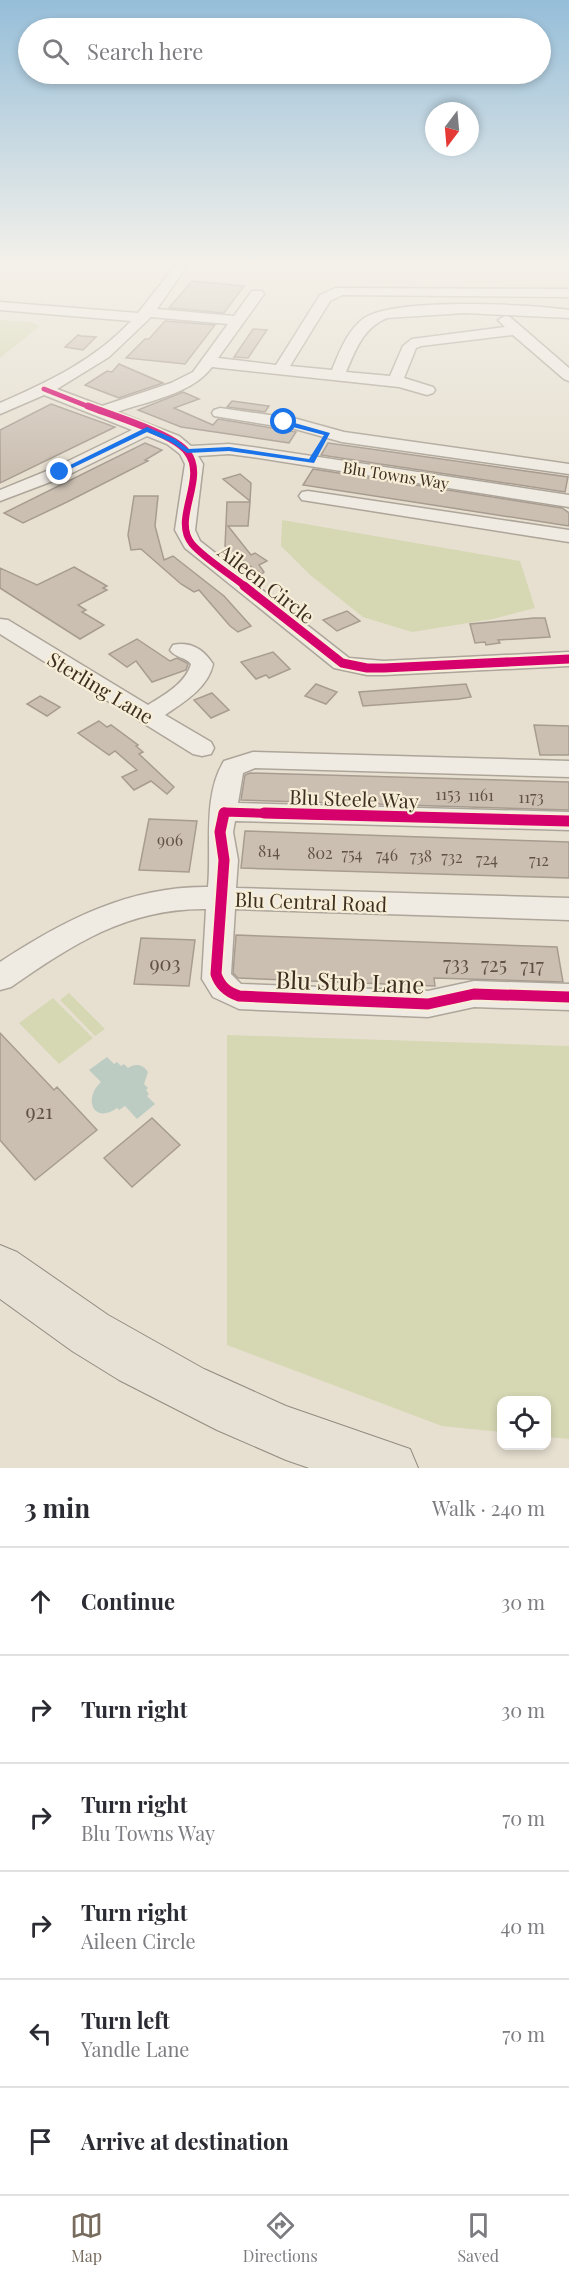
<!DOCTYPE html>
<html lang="en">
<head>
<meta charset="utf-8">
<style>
  :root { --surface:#fff; --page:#f7f7f7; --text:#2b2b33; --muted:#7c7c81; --line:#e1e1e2; --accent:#786c5e }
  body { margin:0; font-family:"Playfair Display",serif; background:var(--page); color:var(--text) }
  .controls { position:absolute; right:18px; bottom:18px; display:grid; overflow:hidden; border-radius:12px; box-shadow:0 3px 9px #0003 }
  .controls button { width:54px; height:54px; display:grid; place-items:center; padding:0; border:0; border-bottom:2px solid var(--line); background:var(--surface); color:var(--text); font:30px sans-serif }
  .compass { position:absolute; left:425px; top:102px; width:54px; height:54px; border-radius:50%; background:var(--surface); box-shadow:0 3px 9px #0003; rotate:196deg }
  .stop { position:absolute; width:18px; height:18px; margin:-14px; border:4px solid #1a73e8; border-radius:50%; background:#fff }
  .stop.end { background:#1a73e8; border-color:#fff; box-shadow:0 2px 6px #0008 }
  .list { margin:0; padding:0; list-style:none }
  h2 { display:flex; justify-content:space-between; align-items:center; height:78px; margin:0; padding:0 24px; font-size:26px }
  h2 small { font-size:20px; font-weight:400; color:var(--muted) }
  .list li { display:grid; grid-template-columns:39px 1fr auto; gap:18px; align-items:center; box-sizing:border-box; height:108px; padding:0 24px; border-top:2px solid var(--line) }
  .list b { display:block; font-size:22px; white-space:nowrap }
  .list p { margin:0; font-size:20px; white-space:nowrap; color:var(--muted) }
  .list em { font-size:20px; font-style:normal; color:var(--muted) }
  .icon { flex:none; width:33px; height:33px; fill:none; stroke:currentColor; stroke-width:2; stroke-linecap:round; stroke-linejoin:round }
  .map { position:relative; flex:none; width:569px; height:1468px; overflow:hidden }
  .search { position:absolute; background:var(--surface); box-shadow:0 3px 9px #0003; left:18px; right:18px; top:18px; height:66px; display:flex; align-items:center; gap:15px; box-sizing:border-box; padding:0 21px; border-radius:33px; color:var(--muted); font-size:22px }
  .sheet { height:726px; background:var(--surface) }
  nav { display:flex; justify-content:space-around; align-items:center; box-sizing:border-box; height:84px; border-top:2px solid var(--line); background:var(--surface); font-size:16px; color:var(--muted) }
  nav a { display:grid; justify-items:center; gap:3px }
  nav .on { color:var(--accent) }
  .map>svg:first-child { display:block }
</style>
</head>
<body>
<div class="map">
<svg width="569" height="1468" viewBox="0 0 569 1468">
  <rect width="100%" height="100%" fill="#e7e0d1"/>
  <path fill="#d6d7b3" d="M 0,320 L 30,322 L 40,326 L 0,358 Z
    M 282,520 L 520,561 L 535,608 L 493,619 L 412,632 L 363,617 L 309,574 L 281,546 Z
    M 69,993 L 105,1029 L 95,1036 L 60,1000 Z
    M 53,998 L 93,1038 L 59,1064 L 19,1023 Z
    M 227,1035 L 569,1046 L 569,1439 L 547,1437 L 546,1400 L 502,1400 L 501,1432 L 442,1426 L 227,1345 Z"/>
  <path fill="#bcccc2" d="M 107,1057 L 114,1064 L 117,1062 L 121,1066 L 124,1064 L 128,1068 C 135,1063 143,1064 148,1072 L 144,1084 L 148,1088 L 146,1090 L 149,1094 L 147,1096 L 155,1104 L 137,1119 L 125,1106 L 119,1110 L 117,1108 C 93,1125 83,1098 101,1082 L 89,1070 Z"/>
  <path fill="#cbbfb2" stroke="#a89c90" stroke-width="1.5" d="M 192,281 L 214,283 L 244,286 L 224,313 L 169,308 Z
    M 165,321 L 215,325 L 185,364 L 126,358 L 145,339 L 149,339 Z
    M 253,329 L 267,330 L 248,358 L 234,357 Z
    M 78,335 L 81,336 L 96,337 L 83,350 L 65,347 Z
    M 119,364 L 163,383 L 119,398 L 85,385 L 107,371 L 112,372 Z
    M 183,392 L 199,399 L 174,408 L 213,425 L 218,419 L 296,432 L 289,443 L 181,427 L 138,410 Z
    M 232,401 L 269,406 L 265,412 L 227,407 Z
    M 51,404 L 115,427 L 0,483 L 0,430 Z
    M 145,443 L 162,450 L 145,460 L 148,461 L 67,502 L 23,523 L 4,513 Z
    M 328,443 L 378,450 L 568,477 L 565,492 L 321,455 Z
    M 313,469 L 562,508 L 569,513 L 569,526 L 303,485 Z
    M 240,474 L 251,483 L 250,501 L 223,479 Z
    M 134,496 L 158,496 L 155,526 L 164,560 L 173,556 L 224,596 L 251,626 L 238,632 L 230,626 L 199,590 L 194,592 L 181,584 L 141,549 L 131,550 L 128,535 Z
    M 227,502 L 250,502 L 248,526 L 228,526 L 251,555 L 255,553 L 267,561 L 259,565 L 264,572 L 262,574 L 229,552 L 225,546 Z
    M 74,567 L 107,586 L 103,588 L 107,590 L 78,605 L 86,610 L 82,612 L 104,625 L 80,639 L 0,588 L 0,568 L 37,585 Z
    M 347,611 L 360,621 L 337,631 L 323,620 Z
    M 534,618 L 545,618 L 550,637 L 498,640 L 500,643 L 486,645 L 485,642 L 475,643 L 470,624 Z
    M 137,639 L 170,661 L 177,658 L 185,662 L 188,664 L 186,670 L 152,682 L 136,661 L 127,667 L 109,654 Z
    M 273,652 L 290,669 L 269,678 L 266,675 L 256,679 L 241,662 Z
    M 316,684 L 337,692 L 326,704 L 305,696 Z
    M 466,684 L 471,697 L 459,699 L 363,706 L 359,692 Z
    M 212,693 L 229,710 L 211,718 L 194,700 Z
    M 40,696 L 60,707 L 47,716 L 27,704 Z
    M 99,721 L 107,727 L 111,725 L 138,745 L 136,746 L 143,752 L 139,754 L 174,787 L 167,794 L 151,781 L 134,790 L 122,777 L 137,770 L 115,751 L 109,755 L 78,733 Z
    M 534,725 L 569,726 L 569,755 L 540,755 Z
    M 250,773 L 569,782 L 569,810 L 241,800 L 245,775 Z
    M 149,819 L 197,821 L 189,872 L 139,870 Z
    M 245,831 L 569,842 L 569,878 L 241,868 Z
    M 236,935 L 557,947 L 563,982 L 434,978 L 435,986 L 238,978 L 233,973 Z
    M 141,938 L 195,940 L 189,986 L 134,984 Z
    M 0,1033 L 54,1090 L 57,1087 L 97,1130 L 35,1180 L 0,1140 Z
    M 152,1118 L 180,1145 L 132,1187 L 104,1158 Z"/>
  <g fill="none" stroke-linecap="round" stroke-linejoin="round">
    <g stroke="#ada599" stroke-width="3">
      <path id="minor" d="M 175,266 L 187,266 L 157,309 L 234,316 L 252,291 L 262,291 L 264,294 L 218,358 L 276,365 L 320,295 L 335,288 L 569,289 L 569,297 L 342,295 L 330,301 L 290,366 L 332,370 C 339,353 347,331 363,319 C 392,297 530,304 569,310 L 569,318 L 465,313 L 387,318 C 363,328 356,349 346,372 L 390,376 L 403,346 L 412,339 L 505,327 L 498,320 L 505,316 L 510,317 L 569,368 L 569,381 L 564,379 L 513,335 L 421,346 L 416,348 L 404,378 L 433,387 L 435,390 L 433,393 L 427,395 L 399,387 L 212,367 C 192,394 148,401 117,412 L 179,436 L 191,446 L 229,444 L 252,447 L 569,495 L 569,507 L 252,457 L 229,454 L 198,456 L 203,464 L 195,530 L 200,541 L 349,658 L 384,661 L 569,652 L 569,666 L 384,675 L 367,675 L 334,668 L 185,548 L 175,530 L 185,464 L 180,454 L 167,444 L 147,436 L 66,476 L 0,501 L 0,490 L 54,468 L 132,430 L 44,395 L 0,414 L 0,403 C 48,382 95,360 131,321 L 0,310 L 0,302 L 138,313 ZM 151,317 L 228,324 L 193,372 L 171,383 L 102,406 L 57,389 L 109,357 Z
        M 220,408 L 297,419 L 344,432 L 569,464 L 569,474 L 342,442 L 295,429 L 214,416 L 212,413 L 214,410 Z
        M 308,491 L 569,530 L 569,542 L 302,500 L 299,496 L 302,492 Z
        M 0,619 L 8,620 L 148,705 C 164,695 186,683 191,664 C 186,657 175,658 170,650 L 173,645 C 191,641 204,650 213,664 C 208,688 184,702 165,715 L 211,742 L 214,748 L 211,754 L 202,756 L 193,754 L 0,634 Z
        M 253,752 L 569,761 L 569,777 L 255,768 L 243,773 L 238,803 L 569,812 L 569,830 L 235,821 L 233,832 L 238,860 L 236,888 L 569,898 L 569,920 L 235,909 L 231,974 L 241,984 L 428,991 L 474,981 L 569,984 L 569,1010 L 474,1007 L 428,1017 L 239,1009 L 213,997 L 202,979 L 206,909 C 128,908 73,944 11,987 L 0,990 L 0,962 C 64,920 130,886 208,887 C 212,847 202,797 224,761 Z"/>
    </g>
    <g stroke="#928b80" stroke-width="2">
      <path id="major" d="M 0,1245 L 17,1252 L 108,1315 L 204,1369 L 286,1406 L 410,1449 L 418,1468 L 309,1468 L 286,1460 L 217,1430 L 119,1380 L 72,1351 L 0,1299 Z"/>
    </g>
    <use href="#minor" fill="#efebe3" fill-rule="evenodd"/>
    <use href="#major" fill="#e6e1d4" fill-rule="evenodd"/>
    <g stroke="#f7eed8" stroke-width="8">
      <path id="cycleway-far3" d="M 44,389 L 92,408"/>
    </g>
    <g stroke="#f7eed8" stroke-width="10">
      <path id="cycleway-far2" d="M 88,406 C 111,415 174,434 187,452 C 208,478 171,519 192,544 C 205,559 230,574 246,587"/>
    </g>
    <g stroke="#f7eed8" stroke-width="13">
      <path id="cycleway-far1" d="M 244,586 L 342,663 L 367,668 L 384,668 L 569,659
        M 223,815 L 224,812 L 322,815"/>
    </g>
    <g stroke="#f7eed8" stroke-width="15">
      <path id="cycleway" d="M 224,813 L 220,832 L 224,860 L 216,974 C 220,986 227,992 239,996 L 428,1004 L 474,994 L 569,997
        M 264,813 L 569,821"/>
    </g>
    <use href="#cycleway-far3" stroke="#d6006c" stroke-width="5"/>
    <use href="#cycleway-far2" stroke="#d6006c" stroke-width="7"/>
    <use href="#cycleway-far1" stroke="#d6006c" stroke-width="9"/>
    <use href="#cycleway" stroke="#d6006c" stroke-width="11"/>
  </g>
  <linearGradient id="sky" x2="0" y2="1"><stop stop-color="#96bed9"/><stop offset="0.56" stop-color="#f4f1ea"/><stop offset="1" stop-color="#f4f1ea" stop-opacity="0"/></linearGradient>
  <rect width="569" height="471" fill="url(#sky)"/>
  <path fill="#1a73e8" d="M 284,420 L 330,433 L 314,463 L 229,451 L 187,453 L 171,442 L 147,432 L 62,473 L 56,472 L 147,427 L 175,439 L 188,449 L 229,447 L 309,459 L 324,435 L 281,424 Z"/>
  <g text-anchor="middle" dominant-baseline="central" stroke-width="4.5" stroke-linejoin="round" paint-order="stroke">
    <g font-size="16" fill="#3d2e20" stroke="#f7eed8">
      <text transform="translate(396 475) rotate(9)">Blu Towns Way</text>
    </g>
    <g font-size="16" fill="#605244">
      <text x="448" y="793">1153</text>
      <text x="481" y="794">1161</text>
      <text x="531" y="796">1173</text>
      <text x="170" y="839">906</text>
      <text x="269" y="850">814</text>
      <text x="320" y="852">802</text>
      <text x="352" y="853">754</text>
      <text x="387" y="854">746</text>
      <text x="421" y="855">738</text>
      <text x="452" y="856">732</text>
      <text x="487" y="858">724</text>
      <text x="539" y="859">712</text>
    </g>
    <g font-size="20" fill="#3d2e20" stroke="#f7eed8">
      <text transform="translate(267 583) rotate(38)">Aileen Circle</text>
      <text transform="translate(101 687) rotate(31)">Sterling Lane</text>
      <text transform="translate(354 798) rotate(2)">Blu Steele Way</text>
      <text transform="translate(311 901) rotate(2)">Blu Central Road</text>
    </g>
    <g font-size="20" fill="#605244">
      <text x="165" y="962">903</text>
      <text x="456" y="962">733</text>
      <text x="494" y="963">725</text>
      <text x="532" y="964">717</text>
      <text x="39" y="1110">921</text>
    </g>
    <g font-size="24" fill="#3d2e20" stroke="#f7eed8">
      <text transform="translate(350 981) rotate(2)">Blu Stub Lane</text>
    </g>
  </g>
</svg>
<div class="controls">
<button><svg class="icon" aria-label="locate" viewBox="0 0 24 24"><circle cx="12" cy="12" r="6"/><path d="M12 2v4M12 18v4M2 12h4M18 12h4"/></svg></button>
</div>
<svg class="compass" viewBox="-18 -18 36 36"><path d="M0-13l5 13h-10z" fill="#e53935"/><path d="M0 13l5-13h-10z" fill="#7c7c81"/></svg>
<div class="stop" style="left:284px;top:422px"></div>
<div class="stop end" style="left:60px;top:472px"></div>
<div class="search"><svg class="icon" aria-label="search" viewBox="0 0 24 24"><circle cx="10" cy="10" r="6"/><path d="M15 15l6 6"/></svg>Search here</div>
</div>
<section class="sheet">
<h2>3 min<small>Walk · 240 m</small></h2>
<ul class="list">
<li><svg class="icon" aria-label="ahead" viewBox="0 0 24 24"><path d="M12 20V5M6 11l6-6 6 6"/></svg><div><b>Continue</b></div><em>30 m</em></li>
<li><svg class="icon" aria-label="right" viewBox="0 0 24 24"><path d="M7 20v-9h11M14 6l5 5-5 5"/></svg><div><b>Turn right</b></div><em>30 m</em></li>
<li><svg class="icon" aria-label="right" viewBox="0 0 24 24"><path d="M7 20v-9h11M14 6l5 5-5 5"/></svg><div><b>Turn right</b><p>Blu Towns Way</p></div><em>70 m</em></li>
<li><svg class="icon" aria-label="right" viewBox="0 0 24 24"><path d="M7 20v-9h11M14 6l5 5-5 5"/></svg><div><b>Turn right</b><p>Aileen Circle</p></div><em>40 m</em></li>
<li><svg class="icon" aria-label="left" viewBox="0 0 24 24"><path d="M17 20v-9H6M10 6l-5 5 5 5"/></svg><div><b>Turn left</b><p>Yandle Lane</p></div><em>70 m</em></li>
<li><svg class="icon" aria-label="arrive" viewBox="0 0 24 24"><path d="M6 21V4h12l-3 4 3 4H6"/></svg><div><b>Arrive at destination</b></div></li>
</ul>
</section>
<nav>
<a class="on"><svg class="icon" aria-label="map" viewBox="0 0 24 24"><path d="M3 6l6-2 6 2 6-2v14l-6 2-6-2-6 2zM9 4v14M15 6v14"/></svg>Map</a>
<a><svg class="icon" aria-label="directions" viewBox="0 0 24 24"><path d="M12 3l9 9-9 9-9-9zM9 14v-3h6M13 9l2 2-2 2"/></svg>Directions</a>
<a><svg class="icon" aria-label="saved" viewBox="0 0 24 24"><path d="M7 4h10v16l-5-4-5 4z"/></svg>Saved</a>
</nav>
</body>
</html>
